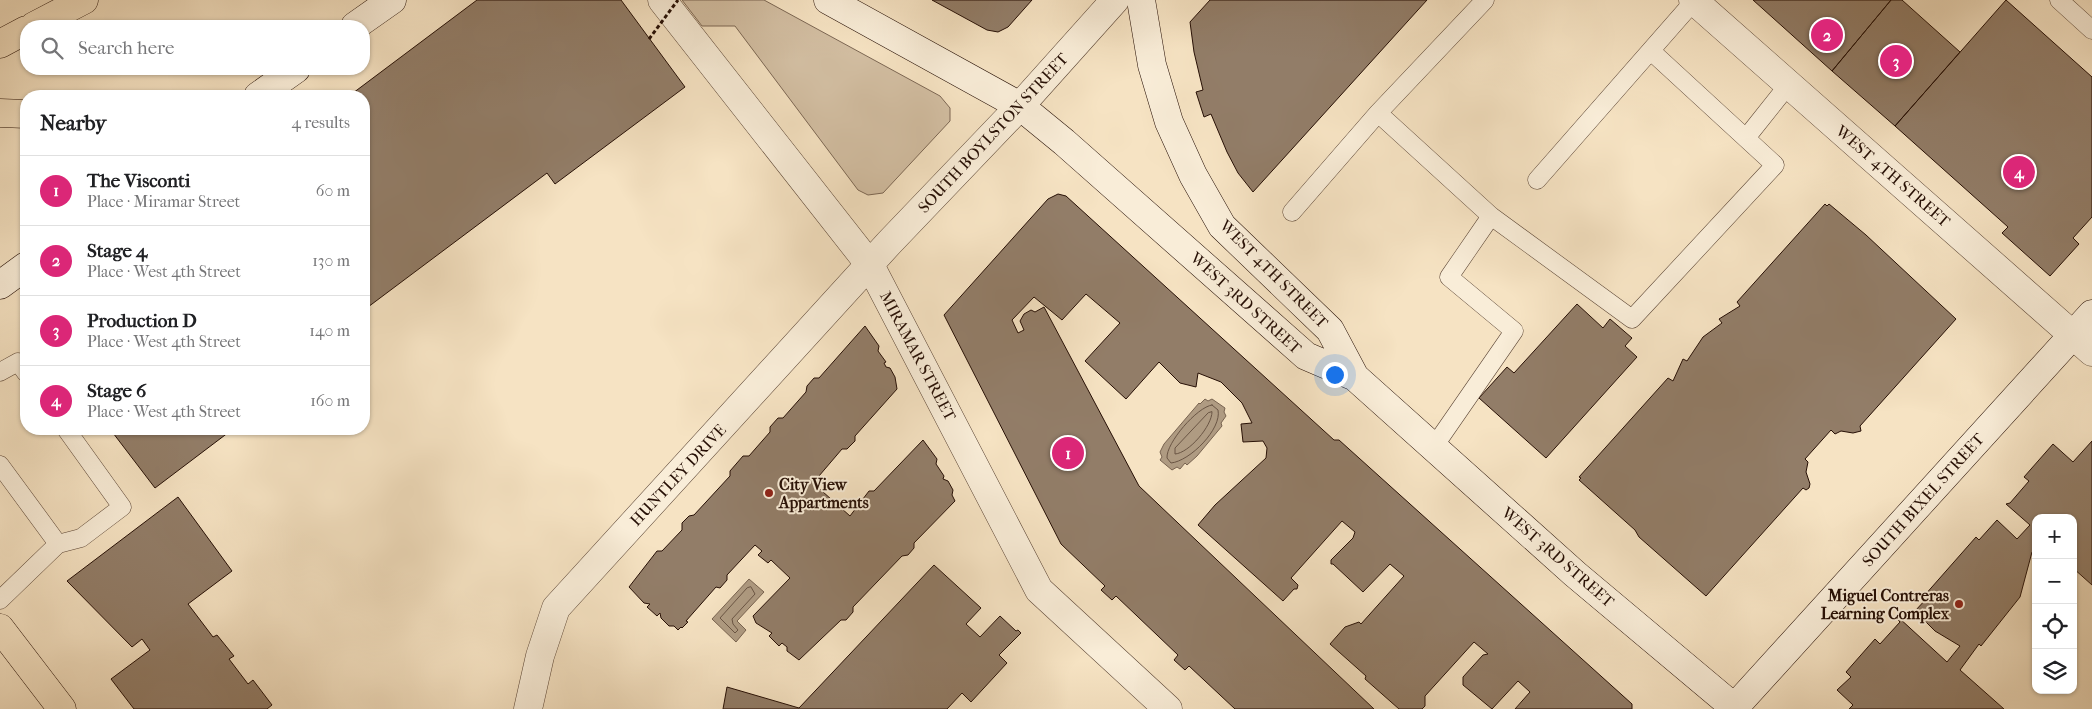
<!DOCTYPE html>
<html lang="en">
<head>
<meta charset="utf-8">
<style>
  :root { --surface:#fff; --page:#f2f2f2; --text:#202124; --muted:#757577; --line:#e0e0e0; --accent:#db2777 }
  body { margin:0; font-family:"IM FELL French Canon",serif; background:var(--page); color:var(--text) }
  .controls { position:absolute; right:15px; bottom:15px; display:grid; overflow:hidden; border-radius:10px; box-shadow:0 1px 4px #0004 }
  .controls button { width:45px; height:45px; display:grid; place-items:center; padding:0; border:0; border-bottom:1px solid var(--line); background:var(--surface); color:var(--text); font:25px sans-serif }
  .you { position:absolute; left:1334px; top:374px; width:18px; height:18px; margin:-12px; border:4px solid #fff; border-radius:50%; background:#1a73e8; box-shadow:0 0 0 8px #1a73e833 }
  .badge { display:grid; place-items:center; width:32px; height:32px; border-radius:50%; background:var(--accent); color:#fff; font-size:16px; font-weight:700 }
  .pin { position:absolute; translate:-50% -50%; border:2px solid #fff; box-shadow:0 1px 5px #0006 }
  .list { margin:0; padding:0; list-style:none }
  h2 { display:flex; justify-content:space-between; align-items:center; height:65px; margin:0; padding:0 20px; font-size:21px }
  h2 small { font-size:16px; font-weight:400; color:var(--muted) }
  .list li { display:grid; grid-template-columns:32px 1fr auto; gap:15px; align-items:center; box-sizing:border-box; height:70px; padding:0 20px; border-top:1px solid var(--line) }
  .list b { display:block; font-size:19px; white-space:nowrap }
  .list p { margin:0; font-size:16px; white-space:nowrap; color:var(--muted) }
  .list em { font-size:16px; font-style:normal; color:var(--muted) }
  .icon { flex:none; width:28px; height:28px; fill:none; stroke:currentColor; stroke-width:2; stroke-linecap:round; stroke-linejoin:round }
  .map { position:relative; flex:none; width:2092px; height:709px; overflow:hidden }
  .search { position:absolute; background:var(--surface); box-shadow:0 1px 4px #0004; left:20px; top:20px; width:350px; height:55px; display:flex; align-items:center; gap:12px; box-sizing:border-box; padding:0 18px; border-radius:20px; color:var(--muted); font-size:19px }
  .panel { position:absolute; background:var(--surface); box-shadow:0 1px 4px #0004; left:20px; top:90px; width:350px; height:345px; border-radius:20px }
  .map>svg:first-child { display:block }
</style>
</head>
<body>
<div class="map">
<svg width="2092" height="709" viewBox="0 0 2092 709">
  <rect width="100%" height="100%" fill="#f6e3c3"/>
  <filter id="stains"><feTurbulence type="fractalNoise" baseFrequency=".004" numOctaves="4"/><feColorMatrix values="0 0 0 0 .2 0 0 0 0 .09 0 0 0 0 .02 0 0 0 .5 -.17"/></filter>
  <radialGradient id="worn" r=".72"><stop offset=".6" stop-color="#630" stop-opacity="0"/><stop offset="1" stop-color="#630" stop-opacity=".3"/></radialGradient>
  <path fill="#d3bfa3" stroke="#7c6754" d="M 682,0 L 764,0 L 940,96 L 950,108 L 950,121 L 883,193 L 868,195 L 858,190 L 735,26 L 702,26 Z"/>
  <path fill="#af9b82" stroke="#786350" d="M 1205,399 L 1208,401 L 1212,399 L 1225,408 L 1224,412 L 1226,416 L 1221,423 L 1222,426 L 1197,456 L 1187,465 L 1185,463 L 1180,469 L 1177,467 L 1172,470 L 1160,460 L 1162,457 L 1160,452 L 1164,444 L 1199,403 L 1200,404 Z
    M 749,579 L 764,592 L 737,621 L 746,630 L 736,642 L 712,619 Z"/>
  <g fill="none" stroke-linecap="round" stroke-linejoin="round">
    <path stroke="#6a5544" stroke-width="1" d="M 1212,405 L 1218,410 C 1222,429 1190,461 1171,463 L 1167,458 C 1166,443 1197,407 1212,405 Z
      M 1212,412 C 1212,426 1189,453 1175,454 L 1175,448 L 1208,413 Z
      M 751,587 L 755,594 L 732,619 L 733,624 L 738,630 L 735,633 L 720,618 L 747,588 Z"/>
  </g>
  <path fill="#927d68" stroke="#260f05" d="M 477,0 L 621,0 L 685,87 L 555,184 L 547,173 L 364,310 L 364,96 L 349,96 Z
    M 932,0 L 1032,0 L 1008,27 L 998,32 L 987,30 Z
    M 1210,0 L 1427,0 L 1253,192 L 1238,173 L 1227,152 L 1211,114 L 1204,117 L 1196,92 L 1203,90 L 1194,52 L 1190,22 Z
    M 1753,0 L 1891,0 L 1832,71 Z
    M 1891,0 L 1902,0 L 1960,52 L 1895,126 L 1832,71 Z
    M 2006,0 L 2092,77 L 2092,217 L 2073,238 L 2079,244 L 2050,276 L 2002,233 L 2008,227 L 1895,126 Z
    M 1058,194 L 1066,196 L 1334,440 L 1339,440 L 1632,704 L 1632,709 L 1515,709 L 1530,692 L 1518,681 L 1492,709 L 1463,685 L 1463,677 L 1483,655 L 1488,654 L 1474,642 L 1425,696 L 1425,706 L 1422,709 L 1399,709 L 1365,679 L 1366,676 L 1330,644 L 1345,627 L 1359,622 L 1361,624 L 1404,576 L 1390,564 L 1363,592 L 1333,564 L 1331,564 L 1331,560 L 1353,538 L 1355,532 L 1342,521 L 1291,578 L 1298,585 L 1297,589 L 1294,589 L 1283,601 L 1198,525 L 1215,505 L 1266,458 L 1267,448 L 1263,441 L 1243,442 L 1241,424 L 1252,423 L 1242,403 L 1221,382 L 1198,373 L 1196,387 L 1180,383 L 1159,362 L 1126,399 L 1085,361 L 1120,323 L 1086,294 L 1062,320 L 1034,297 L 1012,320 L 1018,333 L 1024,330 L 1020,321 L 1024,314 L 1031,310 L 1035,312 L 1044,307 L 1139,486 L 1374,709 L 1235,709 L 1189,666 L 1185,670 L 1174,660 L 1178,655 L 1116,596 L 1112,600 L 1101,590 L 1105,586 L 1061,544 L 944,315 L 1048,199 Z
    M 1825,204 L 1827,206 L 1829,204 L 1866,235 L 1956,319 L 1860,426 L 1861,431 L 1853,433 L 1841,431 L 1835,434 L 1831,430 L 1805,459 L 1808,462 L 1806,472 L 1810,484 L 1809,488 L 1806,490 L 1803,488 L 1706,596 L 1639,537 L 1635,530 L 1579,480 L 1581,478 L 1579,477 L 1668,378 L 1673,381 L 1683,359 L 1687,361 L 1703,337 L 1722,323 L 1719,319 L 1740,306 L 1737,302 Z
    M 1577,304 L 1603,328 L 1610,319 L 1632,338 L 1625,346 L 1637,357 L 1546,458 L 1479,398 L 1507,367 L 1514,373 Z
    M 865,326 L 879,346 L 878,351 L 886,362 L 884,363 L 886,367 L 890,368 L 895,377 L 897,389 L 855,436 L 855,441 L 847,449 L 842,449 L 813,483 L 850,516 L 869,491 L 874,491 L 923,440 L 937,459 L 936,464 L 944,476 L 943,479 L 948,481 L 953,490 L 952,495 L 955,501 L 914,543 L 914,548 L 908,555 L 902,556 L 853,607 L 853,612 L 846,620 L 841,620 L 799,660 L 787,651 L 787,647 L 782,643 L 779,646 L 769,636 L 772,633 L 756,623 L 753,616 L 790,578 L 771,560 L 768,563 L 758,555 L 762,551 L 755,545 L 727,575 L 727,580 L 720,588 L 716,587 L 686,621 L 688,622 L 682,628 L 681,627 L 678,630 L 674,626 L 669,626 L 661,618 L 660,613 L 657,616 L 647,607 L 650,604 L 644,603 L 629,587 L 657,551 L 662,551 L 682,530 L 682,523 L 689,516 L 694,515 L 730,476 L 730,471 L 743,456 L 749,456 L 770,432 L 770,427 L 778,418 L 783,418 L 806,392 L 807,386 L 814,378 L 819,378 Z
    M 110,429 L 233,429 L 155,488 Z
    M 2092,441 L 2092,585 L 2073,568 L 2073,518 L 2036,518 L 2036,553 L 2032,552 L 2020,597 L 1981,646 L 1979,644 L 1960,670 L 2004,709 L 1849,709 L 1853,705 L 1837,690 L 1851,677 L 1846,672 L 1875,639 L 1880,644 L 1900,622 L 1897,619 L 1898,617 L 1947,662 L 1960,646 L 1935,631 L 1915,611 L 1927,598 L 1924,596 L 1976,537 L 1979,540 L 1997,520 L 2017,539 L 2030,525 L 2006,504 L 2010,503 L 2029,481 L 2024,477 L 2053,444 L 2073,462 Z
    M 178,497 L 232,571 L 188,604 L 213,637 L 217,635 L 234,656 L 229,659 L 248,684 L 253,680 L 272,705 L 267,709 L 134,709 L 111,679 L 150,650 L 142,639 L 132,647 L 67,581 Z
    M 934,565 L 981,608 L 966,624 L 980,637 L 1000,616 L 1016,631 L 1018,630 L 1021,633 L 999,655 L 1007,663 L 971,702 L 962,693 L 947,709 L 723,709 L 727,687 L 799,708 Z"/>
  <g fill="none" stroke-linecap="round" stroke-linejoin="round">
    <g stroke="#5a4434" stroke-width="19">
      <path id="lane" d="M 2059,0 L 2092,30
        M 1378,113 L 1491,216 L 1449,277 L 1514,331 L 1433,448
        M 1746,138 L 1789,84
        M 1537,180 L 1694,1
        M 1292,212 L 1378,113 L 1485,0
        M 1491,216 L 1632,319 L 1775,165 L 1651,51
        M 0,372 L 18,362 L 26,373
        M 0,465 L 58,544 L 0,600
        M 58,544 L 81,538 L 122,507 L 66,429"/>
    </g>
    <g stroke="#5a4434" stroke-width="29">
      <path id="street" d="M 662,0 L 870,265 L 1039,590 L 1168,709
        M 1693,0 L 2092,352
        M 528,709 L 540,656 L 556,608 L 889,243 L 1020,106 L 1115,0"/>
    </g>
    <g stroke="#260f05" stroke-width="29">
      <path id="secondary" d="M 828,0 L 1020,106 L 1064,142 L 1306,356 L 1355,377 L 1575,574 L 1736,709
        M 1141,0 L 1152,65 L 1169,122 L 1193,175 L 1222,226 L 1330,330 L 1355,377
        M 355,26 L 392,0
        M 258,96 L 296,69
        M 0,285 L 26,266
        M 1734,708 L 2092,314"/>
    </g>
    <g stroke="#260f05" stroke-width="29">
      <path id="primary" d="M 0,628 L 62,709"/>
    </g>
    <g stroke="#260f05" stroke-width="29">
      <path id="highway" d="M 34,26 L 84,0
        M 0,44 L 26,30
        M 0,113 L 26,114"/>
    </g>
    <use href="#lane" stroke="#f9edd8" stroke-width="18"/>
    <use href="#street" stroke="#f9edd8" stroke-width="28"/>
    <use href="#secondary" stroke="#f9edd8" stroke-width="28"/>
    <use href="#primary" stroke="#f6e3c3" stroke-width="28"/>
    <use href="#highway" stroke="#f6e3c3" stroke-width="28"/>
    <path stroke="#260f05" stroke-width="3" stroke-dasharray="4 2.5" stroke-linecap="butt" d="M 649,39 L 678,0"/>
  </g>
  <g fill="#8f2418" stroke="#f9edd8" stroke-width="2">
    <circle cx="769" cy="493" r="5"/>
    <circle cx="1959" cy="604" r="5"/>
  </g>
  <g text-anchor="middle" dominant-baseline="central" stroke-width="4" stroke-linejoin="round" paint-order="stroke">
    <g font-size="16" fill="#260f05" stroke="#f9edd8">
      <text transform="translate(993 133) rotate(-47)">SOUTH BOYLSTON STREET</text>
      <text transform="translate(1893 176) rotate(41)">WEST 4TH STREET</text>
      <text transform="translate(1274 274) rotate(45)">WEST 4TH STREET</text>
      <text transform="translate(1246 303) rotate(42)">WEST 3RD STREET</text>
      <text transform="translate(918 356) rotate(62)">MIRAMAR STREET</text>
      <text transform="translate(678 475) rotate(-47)">HUNTLEY DRIVE</text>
      <text transform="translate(1923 500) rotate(-48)">SOUTH BIXEL STREET</text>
      <text transform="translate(1558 557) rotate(41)">WEST 3RD STREET</text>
    </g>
    <g font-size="16" font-weight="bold" fill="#260f05" stroke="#f9edd8" text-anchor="start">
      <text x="779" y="484">City View<tspan x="779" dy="18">Appartments</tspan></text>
      <text x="1949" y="595" text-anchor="end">Miguel Contreras<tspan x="1949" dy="18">Learning Complex</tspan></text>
    </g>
  </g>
  <rect width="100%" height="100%" filter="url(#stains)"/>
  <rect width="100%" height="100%" fill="url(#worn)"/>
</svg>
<div class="controls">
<button>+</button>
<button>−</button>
<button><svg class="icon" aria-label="locate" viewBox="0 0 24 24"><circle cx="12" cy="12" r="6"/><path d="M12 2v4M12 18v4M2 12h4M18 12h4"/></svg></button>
<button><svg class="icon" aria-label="layers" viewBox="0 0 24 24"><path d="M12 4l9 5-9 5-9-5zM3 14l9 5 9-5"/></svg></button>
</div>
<div class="you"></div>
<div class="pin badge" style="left:1068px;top:453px">1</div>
<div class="pin badge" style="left:1827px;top:35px">2</div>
<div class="pin badge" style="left:1896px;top:61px">3</div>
<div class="pin badge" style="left:2019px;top:172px">4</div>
<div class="search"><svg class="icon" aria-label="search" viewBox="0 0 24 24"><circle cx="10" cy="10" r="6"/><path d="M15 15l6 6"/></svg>Search here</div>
<section class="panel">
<h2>Nearby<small>4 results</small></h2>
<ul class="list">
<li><span class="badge">1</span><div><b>The Visconti</b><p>Place · Miramar Street</p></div><em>60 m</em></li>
<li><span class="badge">2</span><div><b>Stage 4</b><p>Place · West 4th Street</p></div><em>130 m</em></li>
<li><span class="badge">3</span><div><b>Production D</b><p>Place · West 4th Street</p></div><em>140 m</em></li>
<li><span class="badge">4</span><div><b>Stage 6</b><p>Place · West 4th Street</p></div><em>160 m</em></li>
</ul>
</section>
</div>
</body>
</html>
